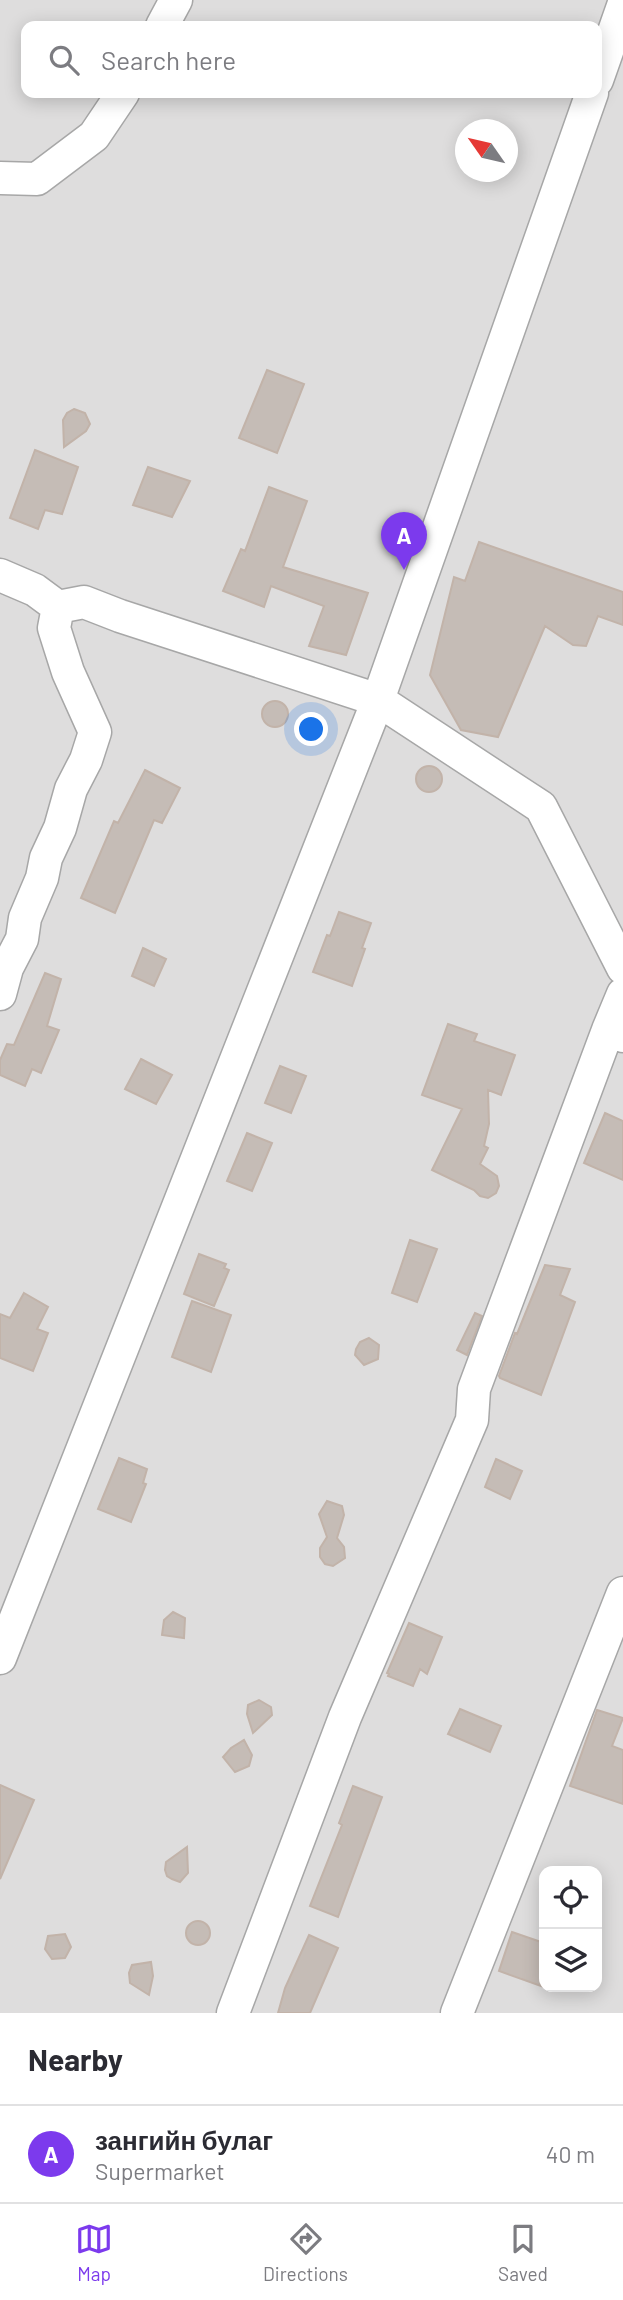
<!DOCTYPE html>
<html lang="en">
<head>
<meta charset="utf-8">
<style>
  :root { --surface:#fff; --page:#f7f7f7; --text:#2b2b33; --muted:#7c7c81; --line:#e1e1e2; --accent:#7c3aed }
  body { margin:0; font-family:Barlow,sans-serif; background:var(--page); color:var(--text) }
  .controls { position:absolute; right:21px; bottom:21px; display:grid; overflow:hidden; border-radius:14px; box-shadow:0 4px 18px #0003 }
  .controls button { width:63px; height:63px; display:grid; place-items:center; padding:0; border:0; border-bottom:2px solid var(--line); background:var(--surface); color:var(--text); font:35px sans-serif }
  .compass { position:absolute; left:455px; top:119px; width:63px; height:63px; border-radius:50%; background:var(--surface); box-shadow:0 4px 18px #0003; rotate:304deg }
  .you { position:absolute; left:312px; top:730px; width:24px; height:24px; margin:-18px; border:5px solid #fff; border-radius:50%; background:#1a73e8; box-shadow:0 0 0 10px #1a73e833 }
  .badge { display:grid; place-items:center; width:46px; height:46px; border-radius:50%; background:var(--accent); color:#fff; font-size:23px; font-weight:700 }
  .pin { position:absolute; translate:-50% -58px; filter:drop-shadow(0 2px 4px #0008) }
  .pin::after { content:''; position:absolute; top:37px; width:24px; height:21px; background:inherit; clip-path:polygon(0 0,100% 0,50% 100%) }
  .list { margin:0; padding:0; list-style:none }
  h2 { display:flex; justify-content:space-between; align-items:center; height:91px; margin:0; padding:0 28px; font-size:30px }
  h2 small { font-size:23px; font-weight:400; color:var(--muted) }
  .list li { display:grid; grid-template-columns:46px 1fr auto; gap:21px; align-items:center; box-sizing:border-box; height:98px; padding:0 28px; border-top:2px solid var(--line) }
  .list b { display:block; font-size:26px; white-space:nowrap }
  .list p { margin:0; font-size:23px; white-space:nowrap; color:var(--muted) }
  .list em { font-size:23px; font-style:normal; color:var(--muted) }
  .icon { flex:none; width:38px; height:38px; fill:none; stroke:currentColor; stroke-width:2; stroke-linecap:round; stroke-linejoin:round }
  .map { position:relative; flex:none; width:623px; height:2013px; overflow:hidden }
  .search { position:absolute; background:var(--surface); box-shadow:0 4px 18px #0003; left:21px; right:21px; top:21px; height:77px; display:flex; align-items:center; gap:18px; box-sizing:border-box; padding:0 24px; border-radius:14px; color:var(--muted); font-size:26px }
  .sheet { height:189px; background:var(--surface) }
  nav { display:flex; justify-content:space-around; align-items:center; box-sizing:border-box; height:98px; border-top:2px solid var(--line); background:var(--surface); font-size:19px; color:var(--muted) }
  nav a { display:grid; justify-items:center; gap:4px }
  nav .on { color:var(--accent) }
  .map>svg:first-child { display:block }
</style>
</head>
<body>
<div class="map">
<svg width="623" height="2013" viewBox="0 0 623 2013">
  <rect width="100%" height="100%" fill="#f0ede6"/>
  <path fill="#dedddd" fill-rule="evenodd" d="M 0,0 L 623,0 L 623,2013 L 0,2013 ZM 26,26 L 597,26 L 597,93 L 26,93 ZM 466,130 L 508,130 L 508,172 L 466,172 ZM 544,1871 L 597,1871 L 597,1987 L 544,1987 Z"/>
  <path fill="#c5bcb6" stroke="#c2b3a9" stroke-width="2" d="M 267,370 L 304,384 L 277,453 L 239,438 Z
    M 74,409 L 85,413 L 90,424 L 86,431 L 64,447 L 63,420 L 67,413 Z
    M 35,450 L 78,467 L 62,514 L 45,510 L 38,529 L 10,518 Z
    M 148,467 L 190,481 L 172,517 L 133,505 Z
    M 269,487 L 307,501 L 283,567 L 368,593 L 346,655 L 309,646 L 324,606 L 271,586 L 264,607 L 223,591 L 241,549 L 245,551 Z
    M 479,542 L 623,592 L 623,625 L 598,616 L 586,646 L 573,645 L 545,626 L 498,737 L 461,730 L 430,675 L 454,577 L 465,581 Z
    M262 714a13 13 0 1 1 26 0a13 13 0 1 1-26 0Z
    M416 779a13 13 0 1 1 26 0a13 13 0 1 1-26 0Z
    M 145,770 L 180,788 L 162,823 L 154,820 L 115,913 L 81,898 L 114,821 L 118,823 Z
    M 339,912 L 371,923 L 362,948 L 365,949 L 352,986 L 313,972 L 327,935 L 330,936 Z
    M 143,948 L 166,959 L 154,986 L 132,976 Z
    M 45,973 L 61,979 L 47,1026 L 59,1030 L 41,1073 L 32,1069 L 25,1086 L 0,1075 L 0,1060 L 7,1044 L 14,1045 Z
    M 448,1024 L 477,1034 L 474,1041 L 515,1055 L 501,1095 L 488,1090 L 489,1124 L 484,1146 L 488,1148 L 480,1164 L 497,1176 L 499,1186 L 496,1193 L 488,1198 L 480,1196 L 474,1190 L 432,1170 L 462,1109 L 422,1095 Z
    M 141,1059 L 172,1075 L 156,1104 L 125,1089 Z
    M 280,1066 L 306,1076 L 291,1113 L 265,1103 Z
    M 605,1113 L 623,1121 L 623,1180 L 584,1163 Z
    M 247,1133 L 272,1143 L 252,1191 L 227,1181 Z
    M 410,1240 L 437,1249 L 417,1302 L 392,1293 Z
    M 199,1254 L 226,1264 L 224,1268 L 229,1270 L 214,1306 L 184,1294 Z
    M 545,1265 L 570,1269 L 560,1295 L 575,1302 L 541,1395 L 500,1378 L 499,1376 L 515,1333 L 517,1334 Z
    M 24,1293 L 48,1307 L 37,1329 L 48,1333 L 33,1371 L 0,1358 L 0,1314 L 10,1318 Z
    M 192,1301 L 231,1315 L 211,1372 L 172,1357 Z
    M 475,1313 L 482,1316 L 467,1355 L 457,1350 Z
    M 369,1338 L 379,1345 L 378,1359 L 364,1365 L 355,1355 L 356,1349 L 360,1342 Z
    M 119,1458 L 147,1469 L 143,1483 L 146,1484 L 131,1522 L 98,1509 Z
    M 496,1459 L 522,1471 L 510,1499 L 485,1487 Z
    M 327,1501 L 342,1506 L 344,1515 L 337,1538 L 344,1547 L 345,1558 L 333,1566 L 325,1564 L 320,1557 L 320,1548 L 327,1537 L 319,1514 Z
    M 173,1612 L 185,1618 L 184,1638 L 162,1635 L 164,1620 Z
    M 409,1623 L 442,1637 L 427,1674 L 420,1669 L 413,1686 L 388,1676 L 389,1674 L 387,1673 Z
    M 259,1700 L 271,1707 L 272,1715 L 253,1733 L 247,1714 L 248,1705 Z
    M 460,1709 L 501,1726 L 490,1752 L 448,1734 Z
    M 597,1710 L 623,1718 L 612,1746 L 623,1750 L 623,1804 L 570,1786 Z
    M 244,1740 L 252,1755 L 249,1766 L 235,1772 L 223,1757 L 231,1748 Z
    M 0,1785 L 34,1800 L 0,1879 Z
    M 353,1786 L 382,1797 L 338,1917 L 310,1906 L 342,1825 L 339,1823 Z
    M 187,1847 L 188,1873 L 180,1882 L 172,1879 L 167,1876 L 165,1870 L 166,1862 Z
    M186 1933a12 12 0 1 1 24 0a12 12 0 1 1-24 0Z
    M 512,1932 L 544,1943 L 544,1987 L 499,1971 Z
    M 65,1934 L 71,1947 L 65,1958 L 52,1959 L 45,1949 L 48,1936 Z
    M 309,1935 L 338,1948 L 310,2013 L 278,2013 L 285,1988 Z
    M 151,1962 L 153,1976 L 149,1995 L 130,1983 L 129,1973 L 132,1965 Z"/>
  <g fill="none" stroke-linecap="round" stroke-linejoin="round">
    <g stroke="#a7a7a7" stroke-width="35">
      <path id="street" d="M 162,26 L 176,0
        M 597,80 L 623,6
        M 592,93 L 378,700 L 541,807 L 623,968
        M 0,178 L 37,179 L 94,136 L 123,93
        M 0,575 L 35,590 L 58,607 L 84,602 L 120,616 L 378,700 L 0,1658
        M 0,994 L 7,968 L 22,939 L 25,918 L 42,878 L 46,858 L 60,828 L 71,789 L 86,760 L 95,732 L 68,672 L 54,628 L 58,607
        M 623,994 L 608,1030 L 623,1036
        M 233,2013 L 345,1717 L 472,1420 L 474,1389 L 608,1030
        M 457,2013 L 623,1593"/>
    </g>
    <use href="#street" stroke="#fff" stroke-width="32"/>
  </g>
</svg>
<div class="controls">
<button><svg class="icon" aria-label="locate" viewBox="0 0 24 24"><circle cx="12" cy="12" r="6"/><path d="M12 2v4M12 18v4M2 12h4M18 12h4"/></svg></button>
<button><svg class="icon" aria-label="layers" viewBox="0 0 24 24"><path d="M12 4l9 5-9 5-9-5zM3 14l9 5 9-5"/></svg></button>
</div>
<svg class="compass" viewBox="-18 -18 36 36"><path d="M0-13l5 13h-10z" fill="#e53935"/><path d="M0 13l5-13h-10z" fill="#7c7c81"/></svg>
<div class="you"></div>
<div class="pin badge" style="left:404px;top:570px">A</div>
<div class="search"><svg class="icon" aria-label="search" viewBox="0 0 24 24"><circle cx="10" cy="10" r="6"/><path d="M15 15l6 6"/></svg>Search here</div>
</div>
<section class="sheet">
<h2>Nearby<small></small></h2>
<ul class="list">
<li><span class="badge">A</span><div><b>зангийн булаг</b><p>Supermarket</p></div><em>40 m</em></li>
</ul>
</section>
<nav>
<a class="on"><svg class="icon" aria-label="map" viewBox="0 0 24 24"><path d="M3 6l6-2 6 2 6-2v14l-6 2-6-2-6 2zM9 4v14M15 6v14"/></svg>Map</a>
<a><svg class="icon" aria-label="directions" viewBox="0 0 24 24"><path d="M12 3l9 9-9 9-9-9zM9 14v-3h6M13 9l2 2-2 2"/></svg>Directions</a>
<a><svg class="icon" aria-label="saved" viewBox="0 0 24 24"><path d="M7 4h10v16l-5-4-5 4z"/></svg>Saved</a>
</nav>
</body>
</html>
